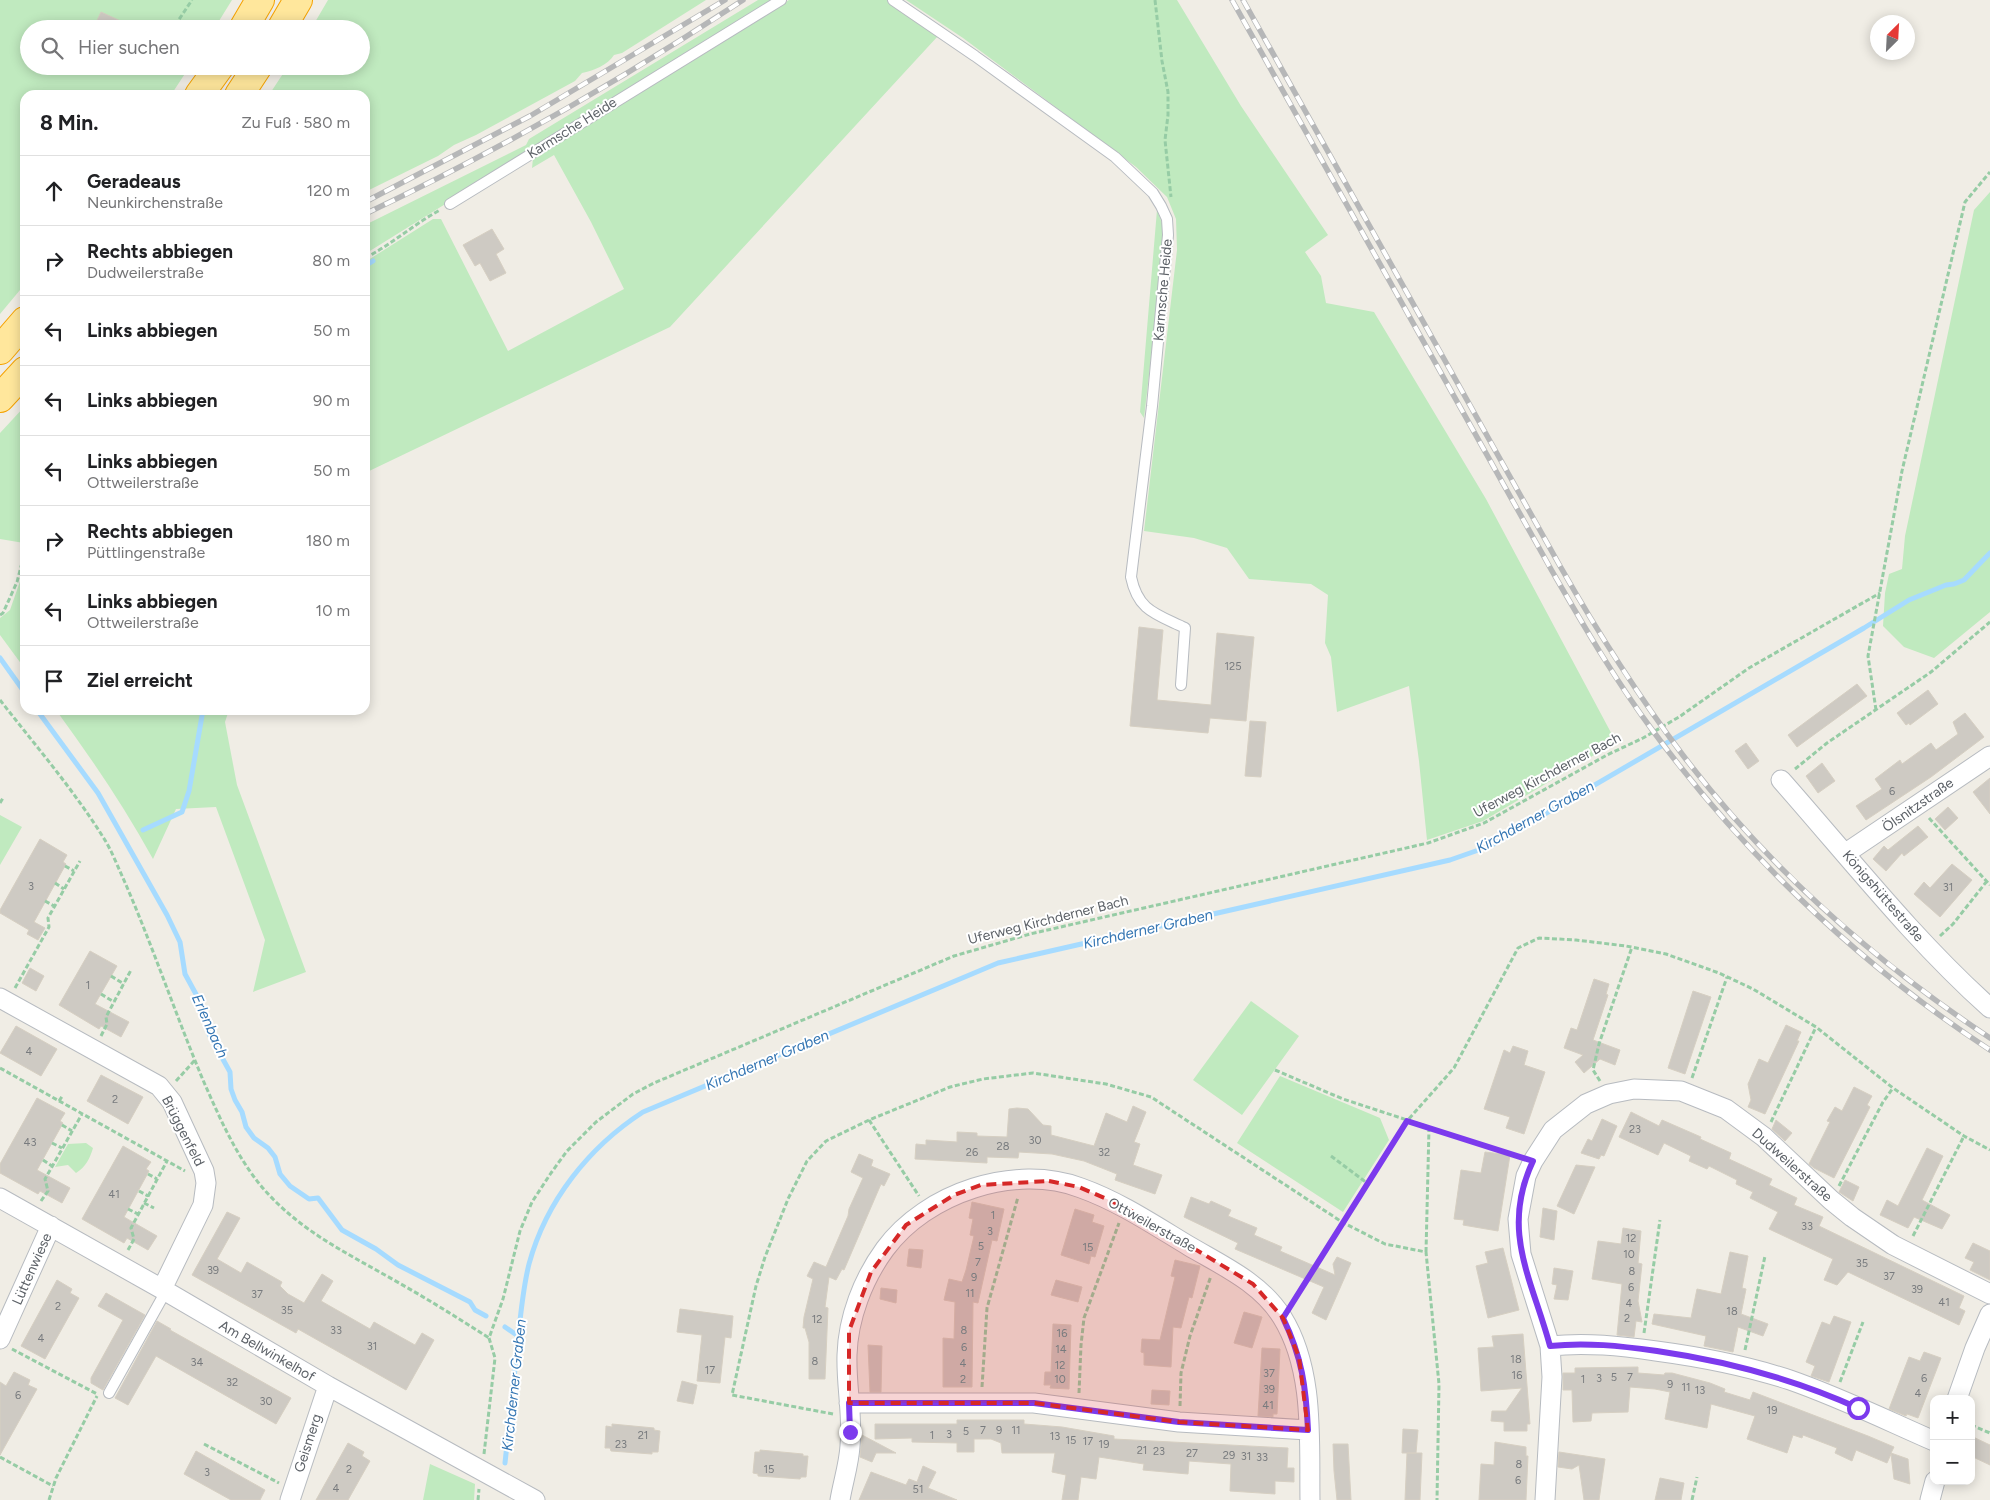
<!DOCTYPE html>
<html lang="de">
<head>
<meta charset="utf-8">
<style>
  :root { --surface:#fff; --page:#f2f2f2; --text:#202124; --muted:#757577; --line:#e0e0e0 }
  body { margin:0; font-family:Figtree,sans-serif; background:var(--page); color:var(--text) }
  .controls { position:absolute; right:15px; bottom:15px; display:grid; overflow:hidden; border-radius:10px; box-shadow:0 2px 12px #0003 }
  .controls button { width:45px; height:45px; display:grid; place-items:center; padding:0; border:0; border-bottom:1px solid var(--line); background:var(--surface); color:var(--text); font:25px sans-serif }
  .compass { position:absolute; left:1870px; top:15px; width:45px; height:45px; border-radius:50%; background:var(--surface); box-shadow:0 2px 12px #0003; rotate:24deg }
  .stop { position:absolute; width:15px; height:15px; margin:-11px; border:4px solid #7c3aed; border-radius:50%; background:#fff }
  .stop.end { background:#7c3aed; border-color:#fff; box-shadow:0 1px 5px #0008 }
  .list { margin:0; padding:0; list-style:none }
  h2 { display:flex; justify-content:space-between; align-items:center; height:65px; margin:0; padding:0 20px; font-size:21px }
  h2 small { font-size:16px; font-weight:400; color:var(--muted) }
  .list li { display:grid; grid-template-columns:32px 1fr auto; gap:15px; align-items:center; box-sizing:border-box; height:70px; padding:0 20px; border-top:1px solid var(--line) }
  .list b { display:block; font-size:19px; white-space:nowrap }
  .list p { margin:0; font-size:16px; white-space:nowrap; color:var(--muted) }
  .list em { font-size:16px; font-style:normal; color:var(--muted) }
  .icon { flex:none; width:28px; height:28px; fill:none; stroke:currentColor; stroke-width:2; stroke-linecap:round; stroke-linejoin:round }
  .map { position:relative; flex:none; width:1990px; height:1500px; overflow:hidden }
  .search { position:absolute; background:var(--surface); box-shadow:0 2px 12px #0003; left:20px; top:20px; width:350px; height:55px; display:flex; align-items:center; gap:12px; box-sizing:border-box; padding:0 18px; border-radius:28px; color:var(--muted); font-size:19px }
  .panel { position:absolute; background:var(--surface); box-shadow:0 2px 12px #0003; left:20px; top:90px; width:350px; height:625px; border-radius:15px }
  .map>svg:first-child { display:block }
</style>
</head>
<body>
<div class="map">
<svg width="1990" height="1500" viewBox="0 0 1990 1500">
  <rect width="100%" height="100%" fill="#f0ede5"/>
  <path fill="#c0eabf" d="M 0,0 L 232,0 L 214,29 L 29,29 L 29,66 L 190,66 L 171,95 L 25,95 L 25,284 L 0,314 Z
    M 328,0 L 706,0 L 622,53 L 614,55 C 608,65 593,71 582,73 L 575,81 L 476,135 L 454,145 L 438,156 L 365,192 L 365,95 L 269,95 L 288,66 L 361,66 L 361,29 L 311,29 Z
    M 758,0 L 773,0 L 365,254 L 365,225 L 526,145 L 529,139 Z
    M 789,0 L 888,0 L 938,36 L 670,327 L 365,473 L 365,262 L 433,219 L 441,219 L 508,351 L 624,289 L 591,222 L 554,155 L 532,168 L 533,158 Z
    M 906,0 L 1177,0 L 1241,106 L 1328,235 L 1305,252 L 1321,276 L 1326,303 L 1374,312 L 1486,499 L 1616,742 L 1483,821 L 1427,840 L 1419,761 L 1409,686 L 1337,712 L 1331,657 L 1325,643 L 1328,595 L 1311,584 L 1249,579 L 1227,548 L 1194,538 L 1144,531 L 1177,250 L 1176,219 L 1167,197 L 1136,167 L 963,38 Z
    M 1990,192 L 1990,612 L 1934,658 L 1904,647 L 1883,626 L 1885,593 L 1889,574 L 1902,569 L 1905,536 L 1974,210 Z
    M 1157,210 L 1163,226 L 1165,238 L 1144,418 L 1140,412 Z
    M 25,406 L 25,537 L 24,543 L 0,539 L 0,433 Z
    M 25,567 L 25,669 L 0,635 L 0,618 L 10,610 Z
    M 56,710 L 229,710 L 225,722 L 237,785 L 306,972 L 253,992 L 265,940 L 216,807 L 176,809 L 153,859 C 124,806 91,758 56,710 Z
    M 0,815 L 22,827 L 0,865 Z
    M 1251,1001 L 1299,1036 L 1242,1115 L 1193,1080 Z
    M 1280,1076 L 1380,1118 L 1389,1140 L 1343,1212 L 1237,1143 Z
    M 86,1143 L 93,1148 C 90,1158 86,1167 76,1173 L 68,1165 L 55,1167 L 68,1144 Z
    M 430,1464 L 475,1484 L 474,1500 L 423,1500 Z"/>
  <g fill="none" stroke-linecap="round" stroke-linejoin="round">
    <path stroke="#a6dbff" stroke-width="5" d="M 365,266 L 373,261
      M 0,658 L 25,693
      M 37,710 L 98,793 L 167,915 L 180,942 L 185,974 L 203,1007 L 209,1034 L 230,1072 L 231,1089 L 235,1100 L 242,1112 L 246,1127 L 254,1138 L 268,1148 L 275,1157 L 280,1174 L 290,1186 L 309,1199 L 318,1198 L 342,1230 L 376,1249 L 398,1265 L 470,1302 L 475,1310 L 486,1316
      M 143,830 L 182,812 L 189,791 L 203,710
      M 505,1327 L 518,1336
      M 505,1463 C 509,1426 513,1388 517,1350 C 520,1321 522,1292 529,1264 C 546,1201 589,1147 643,1112 L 998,963 L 1450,860 L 1490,846 L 1864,628 L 1909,600 L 1946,585 L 1954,584 L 1964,580 L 1990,553"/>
  </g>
  <path fill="#cecac3" stroke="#d6cfc2" d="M 101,12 L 138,29 L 93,29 Z
    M 492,229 L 504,249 L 496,254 L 506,273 L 490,281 L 480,263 L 475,266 L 463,245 Z
    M 1139,627 L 1163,630 L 1157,700 L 1211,705 L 1217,633 L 1254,637 L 1246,721 L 1210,718 L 1208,733 L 1130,726 Z
    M 1857,684 L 1867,696 L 1797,747 L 1788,735 Z
    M 1928,690 L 1938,704 L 1910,725 L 1909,723 L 1906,725 L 1897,713 Z
    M 1965,713 L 1984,737 L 1931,777 L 1866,820 L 1856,806 L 1882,789 L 1875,779 L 1900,760 L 1902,764 L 1931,743 L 1936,750 L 1958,734 L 1953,722 Z
    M 1250,721 L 1266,722 L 1261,777 L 1245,776 Z
    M 1746,743 L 1759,761 L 1748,769 L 1735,751 Z
    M 1822,763 L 1835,781 L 1818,793 L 1806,776 Z
    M 1990,778 L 1990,814 L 1973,792 Z
    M 1948,807 L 1958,818 L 1945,830 L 1935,819 Z
    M 1918,826 L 1928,837 L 1904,856 L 1902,853 L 1886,871 L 1873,859 L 1884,846 L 1888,850 Z
    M 40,839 L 67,855 L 63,862 L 66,864 L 34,922 L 45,928 L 38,940 L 27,934 L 29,930 L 0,913 L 0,910 Z
    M 1952,864 L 1972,880 L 1940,917 L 1914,894 L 1924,882 L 1930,888 Z
    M 90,951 L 117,966 L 95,1004 L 129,1022 L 121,1037 L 101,1026 L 99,1029 L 59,1005 Z
    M 30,968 L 44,976 L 36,991 L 22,983 Z
    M 1594,979 L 1609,984 L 1606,994 L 1608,995 L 1593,1040 L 1620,1050 L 1615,1065 L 1600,1059 L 1584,1073 L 1575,1062 L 1583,1055 L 1564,1048 L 1571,1028 L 1577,1030 Z
    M 1693,991 L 1711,997 L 1685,1074 L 1668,1068 Z
    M 1786,1025 L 1801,1032 L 1797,1041 L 1799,1041 L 1765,1114 L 1748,1107 L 1751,1100 L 1748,1084 L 1759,1059 L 1768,1063 Z
    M 16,1026 L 57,1049 L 41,1076 L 0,1053 Z
    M 1513,1046 L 1528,1051 L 1524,1065 L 1545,1072 L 1524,1134 L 1506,1128 L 1510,1117 L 1484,1109 L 1504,1050 L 1510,1053 Z
    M 101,1075 L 143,1097 L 128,1124 L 87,1101 Z
    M 1854,1087 L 1872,1096 L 1867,1105 L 1870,1107 L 1834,1178 L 1814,1168 L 1809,1164 L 1830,1122 L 1827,1121 L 1835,1107 L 1842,1111 Z
    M 37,1098 L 65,1113 L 60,1121 L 63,1123 L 37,1170 L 70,1188 L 62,1203 L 40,1191 L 38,1194 L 0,1173 L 0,1164 Z
    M 1133,1106 L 1146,1112 L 1134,1142 L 1140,1144 L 1133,1165 L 1162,1175 L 1155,1194 L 1115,1180 L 1117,1174 L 1084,1161 L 1052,1154 L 1019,1152 L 1018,1158 L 987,1157 L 987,1163 L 915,1159 L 916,1144 L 926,1145 L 926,1140 L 957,1142 L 957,1132 L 977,1133 L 977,1136 L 1007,1137 L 1009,1109 L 1017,1108 L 1028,1109 L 1043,1125 L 1051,1126 L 1051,1135 L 1094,1146 L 1106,1113 L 1127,1122 Z
    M 1631,1112 L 1659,1126 L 1662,1120 L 1701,1137 L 1700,1139 L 1731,1153 L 1729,1159 L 1772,1179 L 1769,1185 L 1797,1198 L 1794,1205 L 1823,1217 L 1819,1226 L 1964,1296 L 1959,1308 L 1965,1311 L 1959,1325 L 1848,1272 L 1837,1285 L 1824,1280 L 1833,1259 L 1769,1229 L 1778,1212 L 1750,1198 L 1753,1192 L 1736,1184 L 1737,1180 L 1709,1166 L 1707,1169 L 1689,1161 L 1691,1156 L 1664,1143 L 1658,1155 L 1619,1137 Z
    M 1602,1119 L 1617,1126 L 1604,1156 L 1601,1155 L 1599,1159 L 1581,1153 L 1588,1139 L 1592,1141 Z
    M 1776,1120 L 1792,1133 L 1785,1141 L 1772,1129 Z
    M 123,1146 L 151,1162 L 146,1169 L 149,1171 L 124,1217 L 157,1236 L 148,1250 L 127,1238 L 124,1243 L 82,1219 Z
    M 1927,1148 L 1943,1156 L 1922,1200 L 1950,1215 L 1942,1229 L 1914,1217 L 1908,1228 L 1880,1215 L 1887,1200 L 1898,1206 Z
    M 1485,1152 L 1510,1155 L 1498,1231 L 1463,1225 L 1464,1220 L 1454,1219 L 1461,1170 L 1481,1173 Z
    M 859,1154 L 873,1160 L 871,1166 L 890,1174 L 884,1186 L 881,1184 L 844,1270 L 842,1269 L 836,1280 L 829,1277 L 825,1307 L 828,1308 L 825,1379 L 809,1379 L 809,1342 L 805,1328 L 803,1328 L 804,1317 L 813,1279 L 807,1276 L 814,1262 L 826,1267 L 848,1216 L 849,1209 L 863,1178 L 851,1172 Z
    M 1576,1165 L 1595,1167 L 1574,1214 L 1557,1206 Z
    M 1845,1180 L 1859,1187 L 1853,1201 L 1839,1192 Z
    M 1191,1197 L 1209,1204 L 1211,1201 L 1231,1210 L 1228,1216 L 1257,1228 L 1254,1235 L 1282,1247 L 1280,1251 L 1335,1275 L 1333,1264 L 1337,1257 L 1351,1263 L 1326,1320 L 1312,1313 L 1324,1287 L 1235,1249 L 1238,1243 L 1184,1217 Z
    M 972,1202 L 1004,1209 L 997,1241 L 992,1240 L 978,1303 L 973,1302 L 972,1387 L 943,1387 L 943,1338 L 954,1339 L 955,1302 L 944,1300 L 949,1279 L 962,1282 L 966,1270 L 974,1236 L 970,1235 L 973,1219 L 969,1218 Z
    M 1543,1208 L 1557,1211 L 1554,1240 L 1540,1237 Z
    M 1075,1209 L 1094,1215 L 1092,1222 L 1104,1226 L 1095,1257 L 1091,1256 L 1089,1264 L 1061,1255 Z
    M 227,1212 L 240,1218 L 217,1259 L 241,1273 L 247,1262 L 282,1282 L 280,1286 L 288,1294 L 304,1303 L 322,1274 L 333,1281 L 321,1301 L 370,1329 L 374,1322 L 415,1345 L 422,1333 L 434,1340 L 406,1390 L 298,1329 L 296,1333 L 192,1275 Z
    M 1623,1228 L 1641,1231 L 1638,1263 L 1642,1264 L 1638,1301 L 1642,1322 L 1636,1321 L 1634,1337 L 1617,1335 L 1622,1284 L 1592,1279 L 1598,1241 L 1621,1244 Z
    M 1973,1243 L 1990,1251 L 1990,1280 L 1970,1270 L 1974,1262 L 1965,1258 Z
    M 1503,1248 L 1519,1310 L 1488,1318 L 1476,1266 L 1488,1263 L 1485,1252 Z
    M 909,1249 L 923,1250 L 921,1268 L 907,1266 Z
    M 1730,1252 L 1748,1256 L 1742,1288 L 1746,1289 L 1741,1314 L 1768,1324 L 1763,1336 L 1738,1327 L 1733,1352 L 1704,1346 L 1706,1336 L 1652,1324 L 1654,1314 L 1691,1318 L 1697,1289 L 1721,1294 Z
    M 1175,1260 L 1200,1266 L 1192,1298 L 1189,1297 L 1181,1328 L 1173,1327 L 1171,1367 L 1144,1365 L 1144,1353 L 1141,1352 L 1142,1339 L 1160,1340 L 1175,1277 L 1171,1276 Z
    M 1554,1268 L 1573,1271 L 1568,1300 L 1554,1299 L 1557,1285 L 1552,1284 Z
    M 57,1280 L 72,1289 L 70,1293 L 79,1298 L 45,1359 L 21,1346 Z
    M 1056,1280 L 1082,1287 L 1078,1302 L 1051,1295 Z
    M 881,1288 L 897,1290 L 896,1303 L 880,1299 Z
    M 106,1293 L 145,1315 L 103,1390 L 91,1383 L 91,1378 L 123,1320 L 98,1306 Z
    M 680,1309 L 733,1316 L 731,1338 L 725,1337 L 720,1383 L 697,1381 L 702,1335 L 677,1332 Z
    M 1244,1312 L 1262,1317 L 1252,1348 L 1234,1343 Z
    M 1834,1316 L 1851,1322 L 1829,1382 L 1811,1376 L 1815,1366 L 1806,1362 L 1822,1322 L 1830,1325 Z
    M 157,1321 L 171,1329 L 170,1330 L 291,1398 L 276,1424 L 156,1356 L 128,1405 L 115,1398 Z
    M 1053,1324 L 1071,1325 L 1069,1389 L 1050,1388 L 1051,1385 L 1044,1385 L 1045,1372 L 1051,1372 Z
    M 1523,1334 L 1530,1424 L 1527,1424 L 1527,1431 L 1504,1431 L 1504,1422 L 1491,1421 L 1492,1411 L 1506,1411 L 1522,1388 L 1481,1391 L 1478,1348 L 1494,1347 L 1492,1336 Z
    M 868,1345 L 882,1346 L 881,1392 L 870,1392 Z
    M 1262,1348 L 1280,1349 L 1277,1414 L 1273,1414 L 1273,1417 L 1258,1416 Z
    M 1924,1352 L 1941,1358 L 1918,1418 L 1907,1414 L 1906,1416 L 1889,1409 L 1909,1357 L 1920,1361 Z
    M 1638,1367 L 1638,1373 L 1664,1375 L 1665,1373 L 1672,1373 L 1710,1383 L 1725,1389 L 1724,1392 L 1750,1400 L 1753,1392 L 1868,1436 L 1894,1447 L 1891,1453 L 1908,1459 L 1910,1484 L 1894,1479 L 1891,1454 L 1887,1463 L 1856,1450 L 1852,1461 L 1835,1453 L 1837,1448 L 1803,1435 L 1802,1438 L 1793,1435 L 1787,1453 L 1747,1439 L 1755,1416 L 1711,1404 L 1707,1428 L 1665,1419 L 1670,1392 L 1655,1389 L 1630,1387 L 1628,1412 L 1592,1413 L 1591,1421 L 1573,1422 L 1572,1390 L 1563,1390 L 1563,1373 L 1575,1373 L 1575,1368 Z
    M 14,1372 L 30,1380 L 28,1385 L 37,1389 L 0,1455 L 0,1382 L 6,1386 Z
    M 682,1381 L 697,1385 L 693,1404 L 677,1401 Z
    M 1152,1390 L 1170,1391 L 1169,1405 L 1151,1404 Z
    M 957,1420 L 1024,1420 L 1024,1424 L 1062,1427 L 1114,1436 L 1114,1439 L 1288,1448 L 1287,1468 L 1294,1468 L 1294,1482 L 1275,1481 L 1275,1494 L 1230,1491 L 1231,1464 L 1189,1461 L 1188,1474 L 1143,1470 L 1144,1464 L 1099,1457 L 1096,1479 L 1081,1477 L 1078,1500 L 1062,1500 L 1066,1475 L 1052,1472 L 1055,1453 L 1002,1453 L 1001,1443 L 991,1439 L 974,1439 L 974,1452 L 957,1452 L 957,1443 L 912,1442 L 912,1438 L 875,1439 L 875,1424 L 957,1424 Z
    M 612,1424 L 654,1428 L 654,1430 L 660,1431 L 658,1452 L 652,1452 L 652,1454 L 611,1451 L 610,1448 L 605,1448 L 606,1426 L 612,1427 Z
    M 1403,1429 L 1418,1430 L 1416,1453 L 1402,1453 Z
    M 862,1435 L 896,1453 L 876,1453 L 872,1462 L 860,1457 Z
    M 1971,1436 L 1990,1445 L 1990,1465 L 1971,1456 Z
    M 1495,1442 L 1526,1447 L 1526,1456 L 1528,1456 L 1526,1500 L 1479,1500 L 1481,1464 L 1494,1465 Z
    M 348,1443 L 364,1452 L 362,1456 L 370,1461 L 348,1500 L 316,1500 Z
    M 1333,1444 L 1348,1444 L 1351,1500 L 1337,1500 L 1334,1471 Z
    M 760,1450 L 803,1454 L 803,1456 L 808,1456 L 806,1477 L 801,1477 L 800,1479 L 758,1476 L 758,1474 L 753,1473 L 755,1452 L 760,1452 Z
    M 196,1451 L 265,1490 L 260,1500 L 231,1500 L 184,1474 Z
    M 1559,1452 L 1605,1459 L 1599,1500 L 1584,1500 L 1579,1465 L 1572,1469 L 1558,1467 Z
    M 1407,1453 L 1422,1453 L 1420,1500 L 1405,1500 Z
    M 923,1466 L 936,1472 L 928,1488 L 957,1500 L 859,1500 L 871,1472 L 906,1485 L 909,1479 L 917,1482 Z
    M 1660,1478 L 1684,1483 L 1681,1500 L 1655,1500 Z"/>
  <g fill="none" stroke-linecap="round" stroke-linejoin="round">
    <g stroke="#b7bbc0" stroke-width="12">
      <path id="service" d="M 893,0 L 975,56 L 1115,157 L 1153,193 L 1161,206 L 1167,219 L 1168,235 L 1152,406 L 1131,577 C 1138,611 1156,614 1185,628 L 1181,685
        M 450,204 L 781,0
        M 109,1393 L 166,1291"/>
    </g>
    <g stroke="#b7bbc0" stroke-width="21">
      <path id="minor" d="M 1781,780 C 1849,857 1913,939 1990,1008
        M 1846,853 L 1990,756
        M 0,998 L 159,1086 L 172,1102 L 204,1171 L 206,1183 L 203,1205 L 162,1289
        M 0,1198 L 162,1289 L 328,1386 L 535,1500
        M 0,1339 L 51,1226
        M 1550,1346 C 1586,1342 1621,1346 1656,1351 C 1701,1357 1747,1366 1790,1380 C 1839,1397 1886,1420 1934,1441
        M 1957,1399 L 1975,1348 L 1990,1314
        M 849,1403 L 1034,1403 L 1179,1422 L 1308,1430
        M 290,1500 L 328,1386
        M 840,1500 C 843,1482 849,1464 850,1446 C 853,1416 846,1385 847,1355 C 848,1318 863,1279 885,1249 C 926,1193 1015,1163 1081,1188 C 1120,1202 1154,1225 1189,1246 C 1223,1266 1261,1283 1282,1317 C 1315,1370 1309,1441 1310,1500
        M 1545,1500 L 1552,1377 L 1550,1346 L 1521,1254 L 1518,1219 L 1526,1176 L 1533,1161 L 1553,1130 L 1586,1104 L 1609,1094 L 1634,1089 L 1681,1091 L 1726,1109 L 1764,1137 L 1831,1200 L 1852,1217 L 1893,1245 L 1990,1294
        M 1930,1500 L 1935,1481"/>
    </g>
    <g stroke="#f5a200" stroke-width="30">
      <path id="trunk" d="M 243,29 L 260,0
        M 281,29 L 298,0
        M 199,95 L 220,66
        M 239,95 L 258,66
        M 0,350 L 25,321
        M 0,398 L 25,371"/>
    </g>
    <path stroke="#96cca5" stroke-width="3" stroke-dasharray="5 2.5" stroke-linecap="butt" d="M 1155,0 L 1162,61 L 1168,92 L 1168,115 L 1165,140 L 1171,197
      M 168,29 L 178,21 L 192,0
      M 365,258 C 391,245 414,224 440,210
      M 0,615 L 3,613 L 17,582 L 25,551
      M 0,700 C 35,745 73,789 103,837 C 111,849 117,865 123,878 C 152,944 175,1013 203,1080 C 222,1123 241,1168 275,1201 C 307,1233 346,1253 385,1275 C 421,1295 455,1316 489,1338
      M 1876,710 L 1868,656 L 1902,471 L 1965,202 L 1990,172
      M 1795,769 L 1827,743 L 1931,672 L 1990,622
      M 0,803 L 3,798
      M 1929,818 L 1990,885
      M 65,866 L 74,871
      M 55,883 L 64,889
      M 45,901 L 54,906
      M 1940,936 L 1953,924 L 1987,881
      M 111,976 L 124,984
      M 15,988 L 49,927 L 48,918 L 80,861
      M 101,994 L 114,1002
      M 101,1036 L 107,1024 L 106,1017 L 131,970
      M 0,1068 L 185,1171
      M 1275,1070 L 1343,1099 L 1517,1156
      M 1692,1078 L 1727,977
      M 176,1081 L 195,1060
      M 1600,1081 L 1593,1070 L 1599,1044 L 1632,947
      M 59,1101 L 63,1095
      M 869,1120 L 919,1196
      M 1771,1122 L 1816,1027
      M 62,1125 L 72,1131
      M 52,1143 L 62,1148
      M 1331,1156 L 1367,1183
      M 43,1160 L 52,1166
      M 148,1174 L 157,1179
      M 1839,1186 L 1883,1102 L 1893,1088
      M 139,1191 L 148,1196
      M 41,1201 L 48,1191 L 45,1179 L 82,1114
      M 144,1203 L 154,1208
      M 128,1209 L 138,1214
      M 1913,1236 L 1964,1136
      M 128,1250 L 134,1239 L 131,1228 L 167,1161
      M 1426,1252 L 1429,1128
      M 1292,1302 L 1407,1121 L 1454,1068 L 1518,948 L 1539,938 L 1576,940 L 1626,946 L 1666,954 L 1719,973 L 1753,989 L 1816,1027 L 1893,1088 L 1964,1136 L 1990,1150
      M 1644,1333 L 1660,1220
      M 12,1349 L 97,1394
      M 1745,1350 L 1765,1256
      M 1840,1382 L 1863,1322
      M 982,1387 L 987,1308 L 1018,1197
      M 1079,1393 L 1081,1345 L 1084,1318 L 1119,1223
      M 1180,1406 L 1181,1373 L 1190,1336 L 1211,1276
      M 833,1414 L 732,1395 L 756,1286 L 765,1257 L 788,1199 L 807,1161 L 826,1141 L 869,1120 L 950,1087 L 983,1079 L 1033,1073 L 1106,1084 L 1151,1097 L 1342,1222 L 1385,1244 L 1426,1252 L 1439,1384 L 1437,1500
      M 1971,1425 L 1990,1433
      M 204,1444 L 279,1483
      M 484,1454 L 495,1358 L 489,1338 L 503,1299 L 520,1231 L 532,1202 L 551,1173 L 567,1151 L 596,1122 L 633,1094 L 654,1083 L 954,956 L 1030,934 L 1428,843 L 1484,823 L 1607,755 L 1643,738 L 1679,717 L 1749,668 L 1880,593
      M 0,1457 L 53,1486
      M 49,1500 L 56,1478 L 97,1396
      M 478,1500 L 479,1489
      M 1692,1500 L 1697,1477"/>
    <use href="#service" stroke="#fff" stroke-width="10"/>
    <use href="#minor" stroke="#fff" stroke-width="19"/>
    <use href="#trunk" stroke="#ffe79c" stroke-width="28"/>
    <g stroke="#b6b7b8" stroke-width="5.5">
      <path id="rail" d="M 1232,0 L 1552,571 C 1584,626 1615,680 1653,731 C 1746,857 1859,964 1990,1050
        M 1243,0 L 1560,566 C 1597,631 1637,694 1682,754 C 1766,865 1874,961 1990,1038
        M 365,202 L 530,116 L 725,0
        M 365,214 C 496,152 623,79 743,0"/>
    </g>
    <use href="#rail" stroke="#fff" stroke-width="4" stroke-dasharray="11" stroke-linecap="butt"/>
  </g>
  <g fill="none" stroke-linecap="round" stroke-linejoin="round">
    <path stroke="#7c3aed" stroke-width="6" d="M 850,1432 L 849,1403 L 1034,1403 L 1179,1422 L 1308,1430 C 1306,1387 1302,1357 1283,1318 L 1407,1121 L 1533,1161 C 1500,1231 1532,1279 1550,1346 C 1586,1342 1621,1346 1657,1351 C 1726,1361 1794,1379 1858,1408"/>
  </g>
  <path fill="#d62828" fill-opacity="0.2" stroke="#d62828" stroke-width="4" stroke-dasharray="10 6" stroke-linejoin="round" d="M 1049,1181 L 1079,1187 L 1125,1207 L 1253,1284 L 1283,1318 L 1299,1357 L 1308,1430 L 1179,1422 L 1034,1403 L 849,1403 L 849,1331 L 871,1272 L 906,1225 L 954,1195 L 981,1185 Z"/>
  <g text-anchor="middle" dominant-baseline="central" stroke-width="4" stroke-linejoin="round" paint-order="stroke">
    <g font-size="11" fill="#787b7e">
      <text x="1233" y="666">125</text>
      <text x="1892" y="791">6</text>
      <text x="31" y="886">3</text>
      <text x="1948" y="887">31</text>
      <text x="88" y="985">1</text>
      <text x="29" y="1051">4</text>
      <text x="115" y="1099">2</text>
      <text x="1635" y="1129">23</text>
      <text x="1035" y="1140">30</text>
      <text x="30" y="1142">43</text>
      <text x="1003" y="1146">28</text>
      <text x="972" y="1152">26</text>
      <text x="1104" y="1152">32</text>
      <text x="114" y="1194">41</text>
      <text x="993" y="1215">1</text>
      <text x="1807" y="1226">33</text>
      <text x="990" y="1231">3</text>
      <text x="1631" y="1238">12</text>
      <text x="981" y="1246">5</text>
      <text x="1088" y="1247">15</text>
      <text x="1629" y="1254">10</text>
      <text x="978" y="1262">7</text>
      <text x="1862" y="1263">35</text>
      <text x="213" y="1270">39</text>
      <text x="1632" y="1271">8</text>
      <text x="1889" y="1276">37</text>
      <text x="974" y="1277">9</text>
      <text x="1631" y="1287">6</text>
      <text x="1917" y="1289">39</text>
      <text x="970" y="1293">11</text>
      <text x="257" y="1294">37</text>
      <text x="1944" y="1302">41</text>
      <text x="1629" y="1303">4</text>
      <text x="58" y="1306">2</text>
      <text x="287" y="1310">35</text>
      <text x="1732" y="1311">18</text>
      <text x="1627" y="1318">2</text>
      <text x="817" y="1319">12</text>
      <text x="336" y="1330">33</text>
      <text x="964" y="1330">8</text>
      <text x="1062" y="1333">16</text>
      <text x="41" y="1338">4</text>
      <text x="372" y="1346">31</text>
      <text x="964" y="1347">6</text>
      <text x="1061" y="1349">14</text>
      <text x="1516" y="1359">18</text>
      <text x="815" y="1361">8</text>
      <text x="197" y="1362">34</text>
      <text x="963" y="1363">4</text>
      <text x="1060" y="1365">12</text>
      <text x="710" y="1370">17</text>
      <text x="1269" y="1373">37</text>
      <text x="1517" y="1375">16</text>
      <text x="1614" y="1377">5</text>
      <text x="1630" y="1377">7</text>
      <text x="1599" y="1378">3</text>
      <text x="1924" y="1378">6</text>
      <text x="963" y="1379">2</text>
      <text x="1060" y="1379">10</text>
      <text x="1583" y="1379">1</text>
      <text x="232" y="1382">32</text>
      <text x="1670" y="1384">9</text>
      <text x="1686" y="1387">11</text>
      <text x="1269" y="1389">39</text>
      <text x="1700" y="1390">13</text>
      <text x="1918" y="1393">4</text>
      <text x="18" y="1395">6</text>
      <text x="266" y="1401">30</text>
      <text x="1268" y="1405">41</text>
      <text x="1772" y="1410">19</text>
      <text x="983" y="1430">7</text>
      <text x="999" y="1430">9</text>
      <text x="1016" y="1430">11</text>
      <text x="966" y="1431">5</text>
      <text x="949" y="1434">3</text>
      <text x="643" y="1435">21</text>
      <text x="932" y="1435">1</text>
      <text x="1055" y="1436">13</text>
      <text x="1071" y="1440">15</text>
      <text x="1088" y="1441">17</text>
      <text x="621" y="1444">23</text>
      <text x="1104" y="1444">19</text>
      <text x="1142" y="1450">21</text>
      <text x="1159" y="1451">23</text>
      <text x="1192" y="1453">27</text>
      <text x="1229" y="1455">29</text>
      <text x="1246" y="1456">31</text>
      <text x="1262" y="1457">33</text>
      <text x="1519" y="1464">8</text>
      <text x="349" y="1469">2</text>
      <text x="769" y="1469">15</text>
      <text x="207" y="1472">3</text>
      <text x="1518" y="1480">6</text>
      <text x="336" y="1488">4</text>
      <text x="918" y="1489">51</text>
    </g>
    <g font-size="14" fill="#5c6167" stroke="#fff">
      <text transform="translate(572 128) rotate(-32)">Karmsche Heide</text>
      <text transform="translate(1163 290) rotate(-85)">Karmsche Heide</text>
      <text transform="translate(1547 775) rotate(-28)">Uferweg Kirchderner Bach</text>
      <text transform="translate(1918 805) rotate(-35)">Ölsnitzstraße</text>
      <text transform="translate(1883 896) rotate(49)">Königshüttestraße</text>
      <text transform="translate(1048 920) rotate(-14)">Uferweg Kirchderner Bach</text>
      <text transform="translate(183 1131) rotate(63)">Brüggenfeld</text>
      <text transform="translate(1792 1165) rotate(42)">Dudweilerstraße</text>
      <text transform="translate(1152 1225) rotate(29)">Ottweilerstraße</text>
      <text transform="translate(32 1269) rotate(-66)">Lüttenwiese</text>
      <text transform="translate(267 1351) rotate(30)">Am Bellwinkelhof</text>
      <text transform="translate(308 1443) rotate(-72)">Geismerg</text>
    </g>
    <g font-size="15" font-style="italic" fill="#3576b3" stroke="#fff">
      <text transform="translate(1535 817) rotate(-29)">Kirchderner Graben</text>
      <text transform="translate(1148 929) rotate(-13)">Kirchderner Graben</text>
      <text transform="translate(210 1026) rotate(66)">Erlenbach</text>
      <text transform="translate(767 1060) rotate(-23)">Kirchderner Graben</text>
      <text transform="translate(514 1385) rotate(-84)">Kirchderner Graben</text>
    </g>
  </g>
</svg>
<div class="controls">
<button>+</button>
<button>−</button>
</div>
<svg class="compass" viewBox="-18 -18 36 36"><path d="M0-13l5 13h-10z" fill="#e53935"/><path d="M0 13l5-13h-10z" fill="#757577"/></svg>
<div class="stop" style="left:1858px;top:1408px"></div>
<div class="stop end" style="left:850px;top:1432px"></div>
<div class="search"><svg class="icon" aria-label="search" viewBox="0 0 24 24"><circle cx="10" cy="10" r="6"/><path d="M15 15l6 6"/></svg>Hier suchen</div>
<section class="panel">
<h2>8 Min.<small>Zu Fuß · 580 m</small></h2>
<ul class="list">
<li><svg class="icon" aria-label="ahead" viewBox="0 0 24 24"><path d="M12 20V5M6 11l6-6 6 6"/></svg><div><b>Geradeaus</b><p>Neunkirchenstraße</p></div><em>120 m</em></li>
<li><svg class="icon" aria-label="right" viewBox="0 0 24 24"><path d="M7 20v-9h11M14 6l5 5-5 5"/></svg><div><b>Rechts abbiegen</b><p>Dudweilerstraße</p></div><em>80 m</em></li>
<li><svg class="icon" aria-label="left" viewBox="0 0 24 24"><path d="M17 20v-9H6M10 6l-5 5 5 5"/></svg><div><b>Links abbiegen</b></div><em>50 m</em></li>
<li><svg class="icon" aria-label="left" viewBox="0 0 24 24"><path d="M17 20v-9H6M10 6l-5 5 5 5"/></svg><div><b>Links abbiegen</b></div><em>90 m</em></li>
<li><svg class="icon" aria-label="left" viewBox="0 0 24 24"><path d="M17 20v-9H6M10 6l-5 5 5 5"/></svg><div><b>Links abbiegen</b><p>Ottweilerstraße</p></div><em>50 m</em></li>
<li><svg class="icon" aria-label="right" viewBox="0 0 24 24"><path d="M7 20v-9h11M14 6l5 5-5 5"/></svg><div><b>Rechts abbiegen</b><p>Püttlingenstraße</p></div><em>180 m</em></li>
<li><svg class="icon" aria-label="left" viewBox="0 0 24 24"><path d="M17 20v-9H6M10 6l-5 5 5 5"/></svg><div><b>Links abbiegen</b><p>Ottweilerstraße</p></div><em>10 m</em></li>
<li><svg class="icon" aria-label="arrive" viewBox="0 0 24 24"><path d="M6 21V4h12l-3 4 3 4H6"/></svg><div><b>Ziel erreicht</b></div></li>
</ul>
</section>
</div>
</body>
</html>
